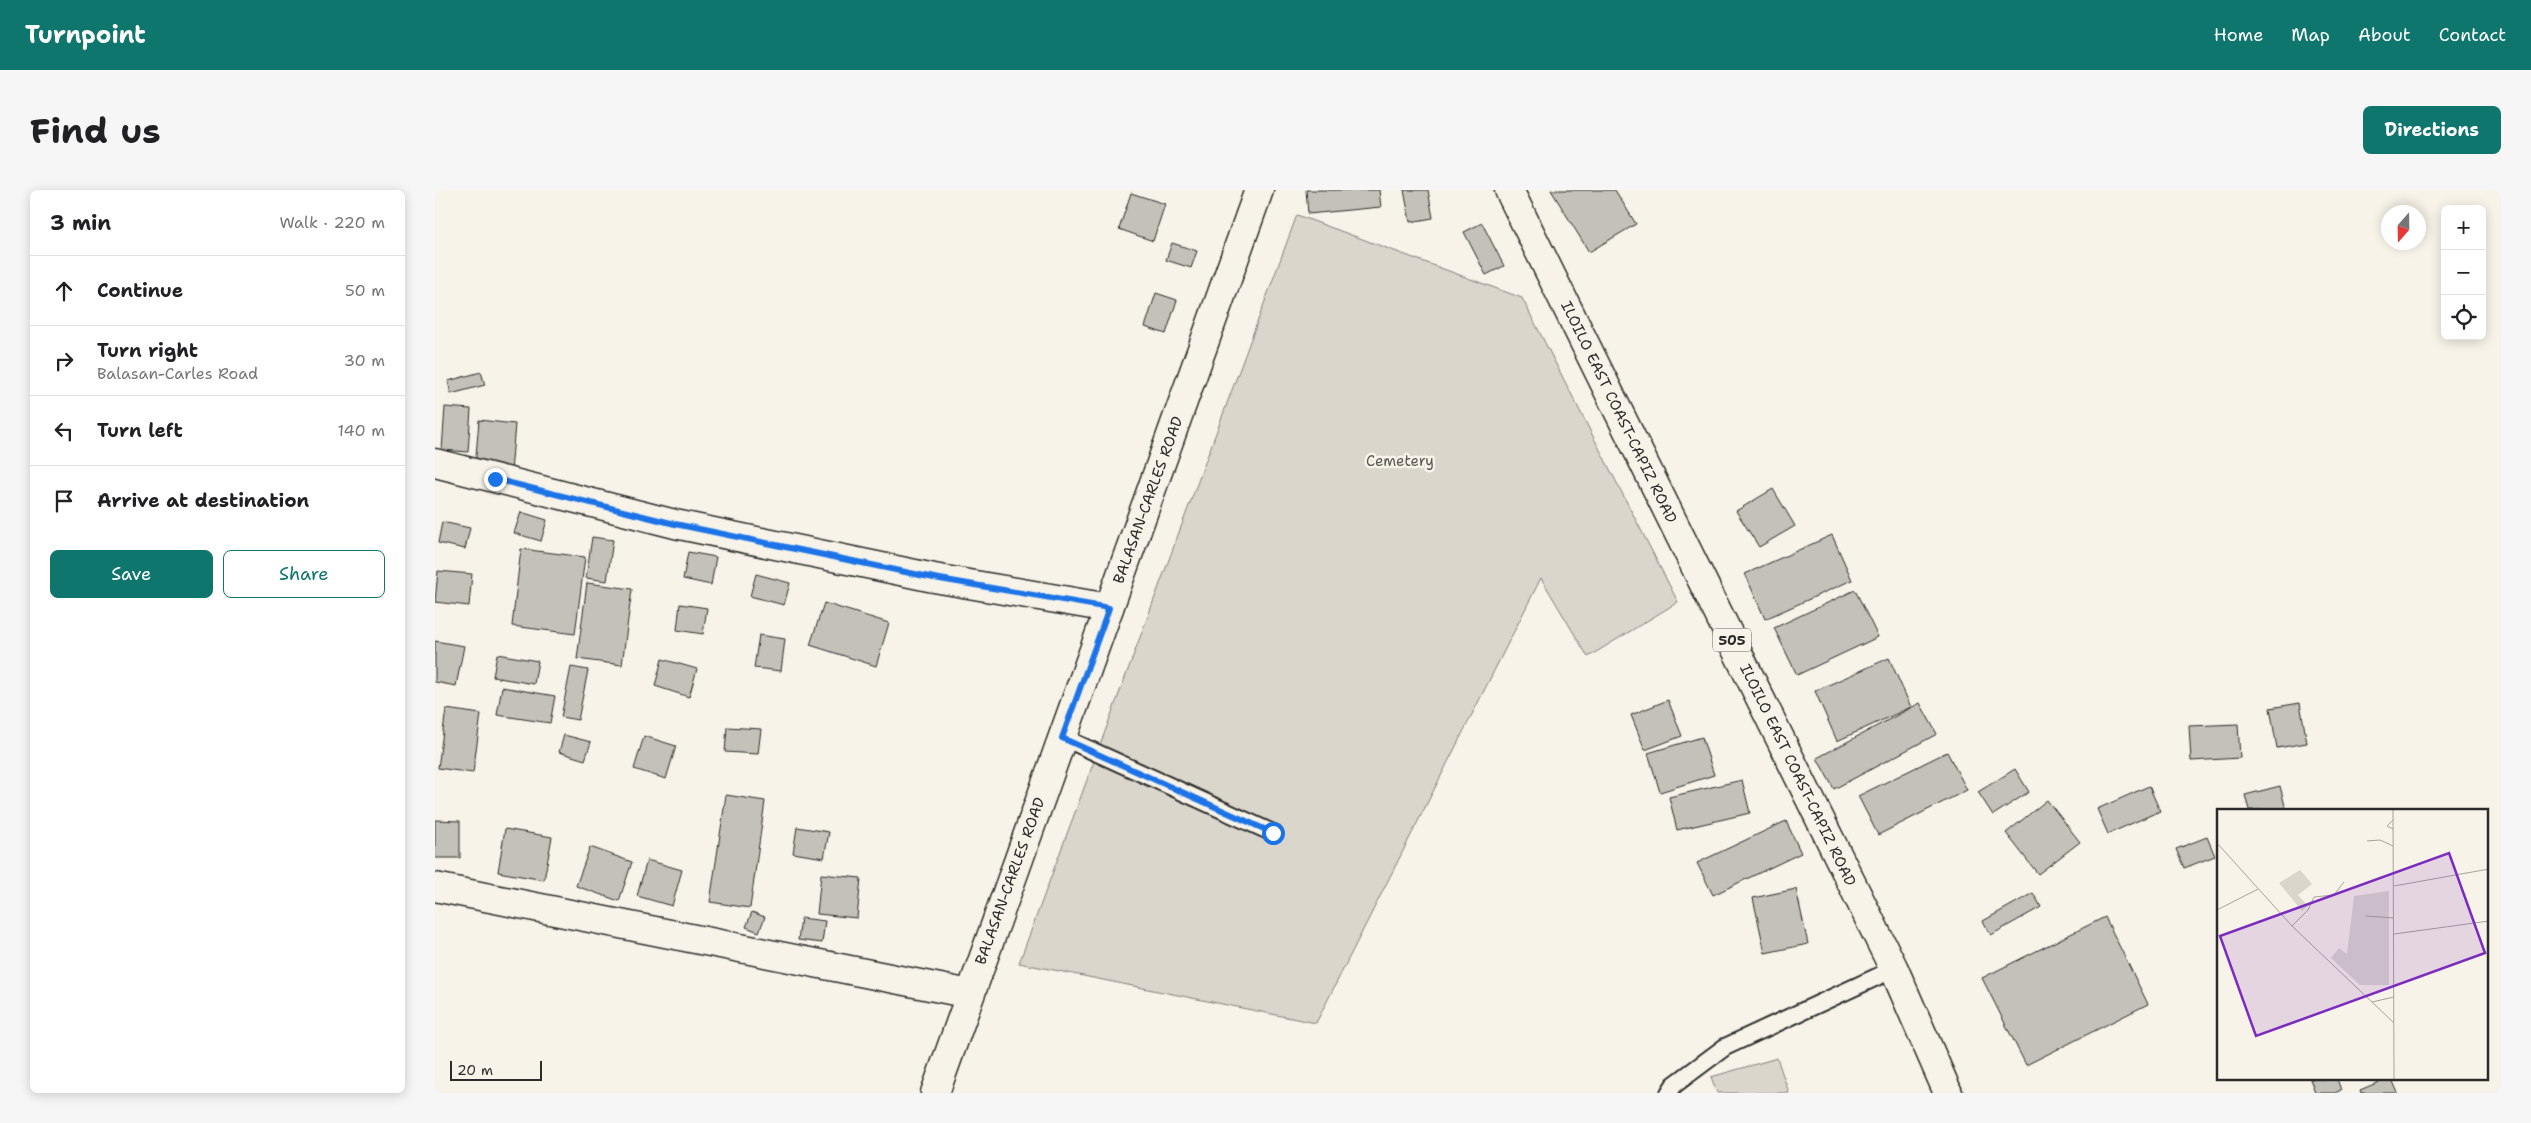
<!DOCTYPE html>
<html lang="en">
<head>
<meta charset="utf-8">
<style>
  :root { --surface:#fff; --page:#f6f6f6; --text:#202124; --muted:#757577; --line:#e0e0e0; --accent:#0f766e }
  body { margin:0; font-family:"Shantell Sans",sans-serif; background:var(--page); color:var(--text) }
  .controls { position:absolute; right:15px; top:15px; display:grid; overflow:hidden; border-radius:8px; box-shadow:0 2px 12px #0003 }
  .controls button { width:45px; height:45px; display:grid; place-items:center; padding:0; border:0; border-bottom:1px solid var(--line); background:var(--surface); color:var(--text); font:25px sans-serif }
  .compass { position:absolute; left:1946px; top:15px; width:45px; height:45px; border-radius:50%; background:var(--surface); box-shadow:0 2px 12px #0003; rotate:200deg }
  .scale { position:absolute; left:15px; bottom:12px; width:92px; box-sizing:border-box; padding-left:5px; border:2px solid #2b2b2b; border-top:0; font-size:14px; line-height:18px; white-space:nowrap; color:#2b2b2b; -webkit-text-stroke:4px #f7f3e8; paint-order:stroke }
  .stop { position:absolute; width:15px; height:15px; margin:-11px; border:4px solid #1a73e8; border-radius:50%; background:#fff }
  .stop.end { background:#1a73e8; border-color:#fff; box-shadow:0 1px 5px #0008 }
  .list { margin:0; padding:0; list-style:none }
  h2 { display:flex; justify-content:space-between; align-items:center; height:65px; margin:0; padding:0 20px; font-size:21px }
  h2 small { font-size:16px; font-weight:400; color:var(--muted) }
  .list li { display:grid; grid-template-columns:32px 1fr auto; gap:15px; align-items:center; box-sizing:border-box; height:70px; padding:0 20px; border-top:1px solid var(--line) }
  .list b { display:block; font-size:19px; white-space:nowrap }
  .list p { margin:0; font-size:16px; white-space:nowrap; color:var(--muted) }
  .list em { font-size:16px; font-style:normal; color:var(--muted) }
  .actions { display:flex; gap:10px; padding:15px 20px }
  .actions a { flex:1; padding:11px 0; border:1px solid var(--accent); border-radius:8px; text-align:center; font-size:18px; color:var(--accent) }
  .actions .main { background:var(--accent); color:#fff }
  .icon { flex:none; width:28px; height:28px; fill:none; stroke:currentColor; stroke-width:2; stroke-linecap:round; stroke-linejoin:round }
  .map { position:relative; flex:none; width:2066px; height:903px; overflow:hidden; border-radius:8px }
  header { display:flex; align-items:center; gap:30px; box-sizing:border-box; height:70px; padding:0 25px; background:var(--accent); color:#fff }
  header strong { font-size:24px }
  nav { display:flex; gap:28px; margin-inline-start:auto; font-size:18px }
  .intro { display:flex; align-items:center; justify-content:space-between; box-sizing:border-box; height:120px; padding:0 30px }
  h1 { margin:0; font-size:35px }
  .button { padding:12px 22px; border-radius:8px; background:var(--accent); color:#fff; font-size:18px; font-weight:700 }
  main { display:flex; gap:30px; padding:0 30px }
  aside { flex:1; background:var(--surface); border-radius:8px; box-shadow:0 2px 12px #0003 }
  .map>svg:first-child { display:block }
</style>
</head>
<body>
<header>
<strong>Turnpoint</strong>
<nav><a>Home</a><a>Map</a><a>About</a><a>Contact</a></nav>
</header>
<div class="intro"><h1>Find us</h1><a class="button">Directions</a></div>
<main>
<aside>
<h2>3 min<small>Walk · 220 m</small></h2>
<ul class="list">
<li><svg class="icon" aria-label="ahead" viewBox="0 0 24 24"><path d="M12 20V5M6 11l6-6 6 6"/></svg><div><b>Continue</b></div><em>50 m</em></li>
<li><svg class="icon" aria-label="right" viewBox="0 0 24 24"><path d="M7 20v-9h11M14 6l5 5-5 5"/></svg><div><b>Turn right</b><p>Balasan-Carles Road</p></div><em>30 m</em></li>
<li><svg class="icon" aria-label="left" viewBox="0 0 24 24"><path d="M17 20v-9H6M10 6l-5 5 5 5"/></svg><div><b>Turn left</b></div><em>140 m</em></li>
<li><svg class="icon" aria-label="arrive" viewBox="0 0 24 24"><path d="M6 21V4h12l-3 4 3 4H6"/></svg><div><b>Arrive at destination</b></div></li>
</ul>
<div class="actions"><a class="main">Save</a><a>Share</a></div>
</aside>
<div class="map">
<svg width="2066" height="903" viewBox="0 0 2066 903">
  <rect width="100%" height="100%" fill="#f7f3e8"/>
  <filter id="ink" filterUnits="userSpaceOnUse"><feTurbulence type="fractalNoise" baseFrequency=".02" numOctaves="2"/><feDisplacementMap in="SourceGraphic" scale="10" xChannelSelector="R" yChannelSelector="G"/><feConvolveMatrix kernelMatrix="1 2 1 2 8 2 1 2 1" color-interpolation-filters="sRGB"/></filter>
  <g filter="url(#ink)">
    <path fill="#dad6cc" stroke="#82807c" d="M 862,25 L 1087,108 L 1243,412 L 1153,467 L 1106,388 L 881,833 L 584,773 Z
      M 1342,868 L 1354,903 L 1282,903 L 1276,887 Z"/>
    <path fill="#c4c1b9" stroke="#2b2b2b" d="M 871,0 L 944,0 L 946,17 L 873,24 Z
      M 969,0 L 993,0 L 998,28 L 975,32 Z
      M 1116,0 L 1180,0 L 1201,34 L 1154,62 Z
      M 696,3 L 730,14 L 718,51 L 684,39 Z
      M 1047,33 L 1069,76 L 1051,85 L 1029,42 Z
      M 737,53 L 762,61 L 756,78 L 731,70 Z
      M 721,103 L 742,110 L 731,144 L 710,137 Z
      M 46,182 L 50,195 L 16,204 L 13,191 Z
      M 10,217 L 36,219 L 33,262 L 7,260 Z
      M 44,230 L 80,234 L 76,282 L 40,278 Z
      M 1338,299 L 1360,336 L 1324,357 L 1301,321 Z
      M 86,322 L 112,330 L 106,351 L 79,343 Z
      M 7,332 L 35,338 L 30,359 L 3,353 Z
      M 1397,345 L 1417,390 L 1330,429 L 1310,384 Z
      M 157,347 L 178,350 L 172,391 L 151,388 Z
      M 86,359 L 150,367 L 140,444 L 77,436 Z
      M 253,362 L 281,367 L 276,395 L 248,389 Z
      M 3,381 L 37,384 L 34,416 L 0,412 Z
      M 321,384 L 355,393 L 349,415 L 315,406 Z
      M 152,393 L 197,399 L 187,475 L 142,469 Z
      M 1420,400 L 1443,447 L 1362,485 L 1339,438 Z
      M 389,413 L 454,433 L 441,476 L 375,455 Z
      M 245,414 L 272,418 L 268,444 L 242,440 Z
      M 324,445 L 350,449 L 346,481 L 319,478 Z
      M 0,451 L 29,456 L 21,496 L 0,492 Z
      M 62,464 L 103,471 L 99,494 L 58,487 Z
      M 1454,468 L 1476,517 L 1402,551 L 1380,501 Z
      M 227,469 L 262,479 L 254,507 L 220,496 Z
      M 136,477 L 153,480 L 143,530 L 126,527 Z
      M 67,497 L 120,506 L 115,533 L 62,525 Z
      M 1233,510 L 1247,546 L 1210,560 L 1196,525 Z
      M 1485,513 L 1502,544 L 1399,599 L 1382,568 Z
      M 1865,513 L 1872,553 L 1842,558 L 1835,518 Z
      M 11,519 L 46,524 L 38,583 L 3,578 Z
      M 1803,534 L 1805,568 L 1756,571 L 1754,536 Z
      M 292,537 L 326,539 L 323,564 L 290,562 Z
      M 129,545 L 156,552 L 150,570 L 124,562 Z
      M 209,546 L 241,556 L 231,589 L 199,579 Z
      M 1267,547 L 1279,585 L 1225,602 L 1213,563 Z
      M 1512,562 L 1532,600 L 1443,645 L 1423,606 Z
      M 1580,579 L 1594,602 L 1558,625 L 1543,602 Z
      M 1307,590 L 1315,623 L 1242,640 L 1234,607 Z
      M 1714,596 L 1725,621 L 1673,644 L 1662,619 Z
      M 1845,596 L 1851,620 L 1814,620 L 1810,605 Z
      M 291,605 L 330,611 L 315,718 L 275,712 Z
      M 1612,610 L 1645,652 L 1603,684 L 1571,643 Z
      M 0,630 L 25,631 L 25,668 L 0,668 Z
      M 1351,631 L 1366,663 L 1278,705 L 1262,673 Z
      M 362,637 L 394,642 L 389,668 L 358,663 Z
      M 70,639 L 117,647 L 109,690 L 63,682 Z
      M 1772,647 L 1780,666 L 1749,678 L 1741,659 Z
      M 155,657 L 197,672 L 184,711 L 141,696 Z
      M 212,670 L 247,680 L 237,716 L 202,706 Z
      M 386,684 L 426,688 L 422,728 L 382,724 Z
      M 1361,699 L 1373,754 L 1330,763 L 1318,708 Z
      M 1598,703 L 1606,717 L 1556,745 L 1548,731 Z
      M 317,722 L 330,727 L 324,742 L 311,737 Z
      M 1670,727 L 1713,814 L 1591,875 L 1547,788 Z
      M 366,728 L 390,731 L 387,753 L 363,750 Z
      M 1875,889 L 1902,889 L 1906,900 L 1900,903 L 1880,903 Z
      M 1951,889 L 1957,889 L 1963,903 L 1926,903 L 1925,900 Z"/>
    <g fill="none" stroke-linecap="round" stroke-linejoin="round">
      <g stroke="#2b2b2b" stroke-width="20">
        <path id="lane" d="M 627,547 L 838,643
          M 1234,903 L 1239,895 L 1290,857 L 1459,779"/>
      </g>
      <g stroke="#2b2b2b" stroke-width="31">
        <path id="street" d="M 0,273 L 240,334 L 499,388 L 674,418
          M 0,697 L 535,804"/>
      </g>
      <g stroke="#2b2b2b" stroke-width="31">
        <path id="secondary" d="M 500,903 L 824,0"/>
      </g>
      <g stroke="#2b2b2b" stroke-width="31">
        <path id="primary" d="M 1074,0 L 1459,779 L 1513,903"/>
      </g>
      <use href="#lane" stroke="#f7f3e8" stroke-width="16"/>
      <use href="#street" stroke="#f7f3e8" stroke-width="28"/>
      <use href="#secondary" stroke="#f7f3e8" stroke-width="28"/>
      <use href="#primary" stroke="#f7f3e8" stroke-width="28"/>
    </g>
  </g>
  <g fill="none" stroke-linecap="round" stroke-linejoin="round" filter="url(#ink)">
    <path stroke="#1a73e8" stroke-width="6" d="M 60,289 L 240,334 L 499,388 L 674,418 L 627,548 L 838,643"/>
  </g>
  <g text-anchor="middle" dominant-baseline="central" stroke-width="5" stroke-linejoin="round" paint-order="stroke">
    <rect fill="#f7f3e8" stroke="#686764" stroke-width="1" x="1278" y="438.5" width="38" height="23" rx="4"/>
    <g font-size="14" font-weight="bold" fill="#2b2b2b">
      <text x="1297" y="450">505</text>
    </g>
    <g font-size="15" fill="#2b2b2b" stroke="#f7f3e8">
      <text transform="translate(1184 222) rotate(64)">ILOILO EAST COAST-CAPIZ ROAD</text>
      <text transform="translate(713 310) rotate(-70)">BALASAN-CARLES ROAD</text>
      <text transform="translate(1363 585) rotate(64)">ILOILO EAST COAST-CAPIZ ROAD</text>
      <text transform="translate(575 691) rotate(-70)">BALASAN-CARLES ROAD</text>
    </g>
    <g font-size="15" fill="#575653" stroke="#f7f3e8">
      <text x="965" y="271">Cemetery</text>
    </g>
  </g>
  <g transform="translate(1782 619)">
    <rect width="271" height="271" fill="#f7f3e8"/>
    <path d="M 83,61 L 95,75 L 81,86 L 91,97 L 85,102 L 62,74 ZM 172,82 L 172,176 L 143,176 L 114,149 L 122,139 L 130,145 L 137,87 Z" fill="#dad6cc"/>
    <path fill="none" stroke="#a5a39c" stroke-width="1" d="M 176,1 L 177,270M 176,11 L 170,17 L 176,20M 150,32 L 163,31 L 176,37M 0,34 L 75,117 L 177,214M 177,77 L 272,60M 0,101 L 41,80M 149,107 L 177,109M 75,117 L 91,101 L 97,88 L 117,86 L 127,73M 177,125 L 272,112M 155,193 L 177,188"/>
    <path fill="#7b2cbf" fill-opacity="0.15" stroke="#7b2cbf" stroke-width="2.5" d="M 232,44 L 268,144 L 39,227 L 3,127 Z"/>
    <rect width="271" height="271" fill="none" stroke="#2b2b2b" stroke-width="2.5"/>
  </g>
</svg>
<div class="controls">
<button>+</button>
<button>−</button>
<button><svg class="icon" aria-label="locate" viewBox="0 0 24 24"><circle cx="12" cy="12" r="6"/><path d="M12 2v4M12 18v4M2 12h4M18 12h4"/></svg></button>
</div>
<svg class="compass" viewBox="-18 -18 36 36"><path d="M0-13l5 13h-10z" fill="#e53935"/><path d="M0 13l5-13h-10z" fill="#757577"/></svg>
<div class="scale">20 m</div>
<div class="stop" style="left:838px;top:643px"></div>
<div class="stop end" style="left:60px;top:289px"></div>
</div>
</main>
</body>
</html>
